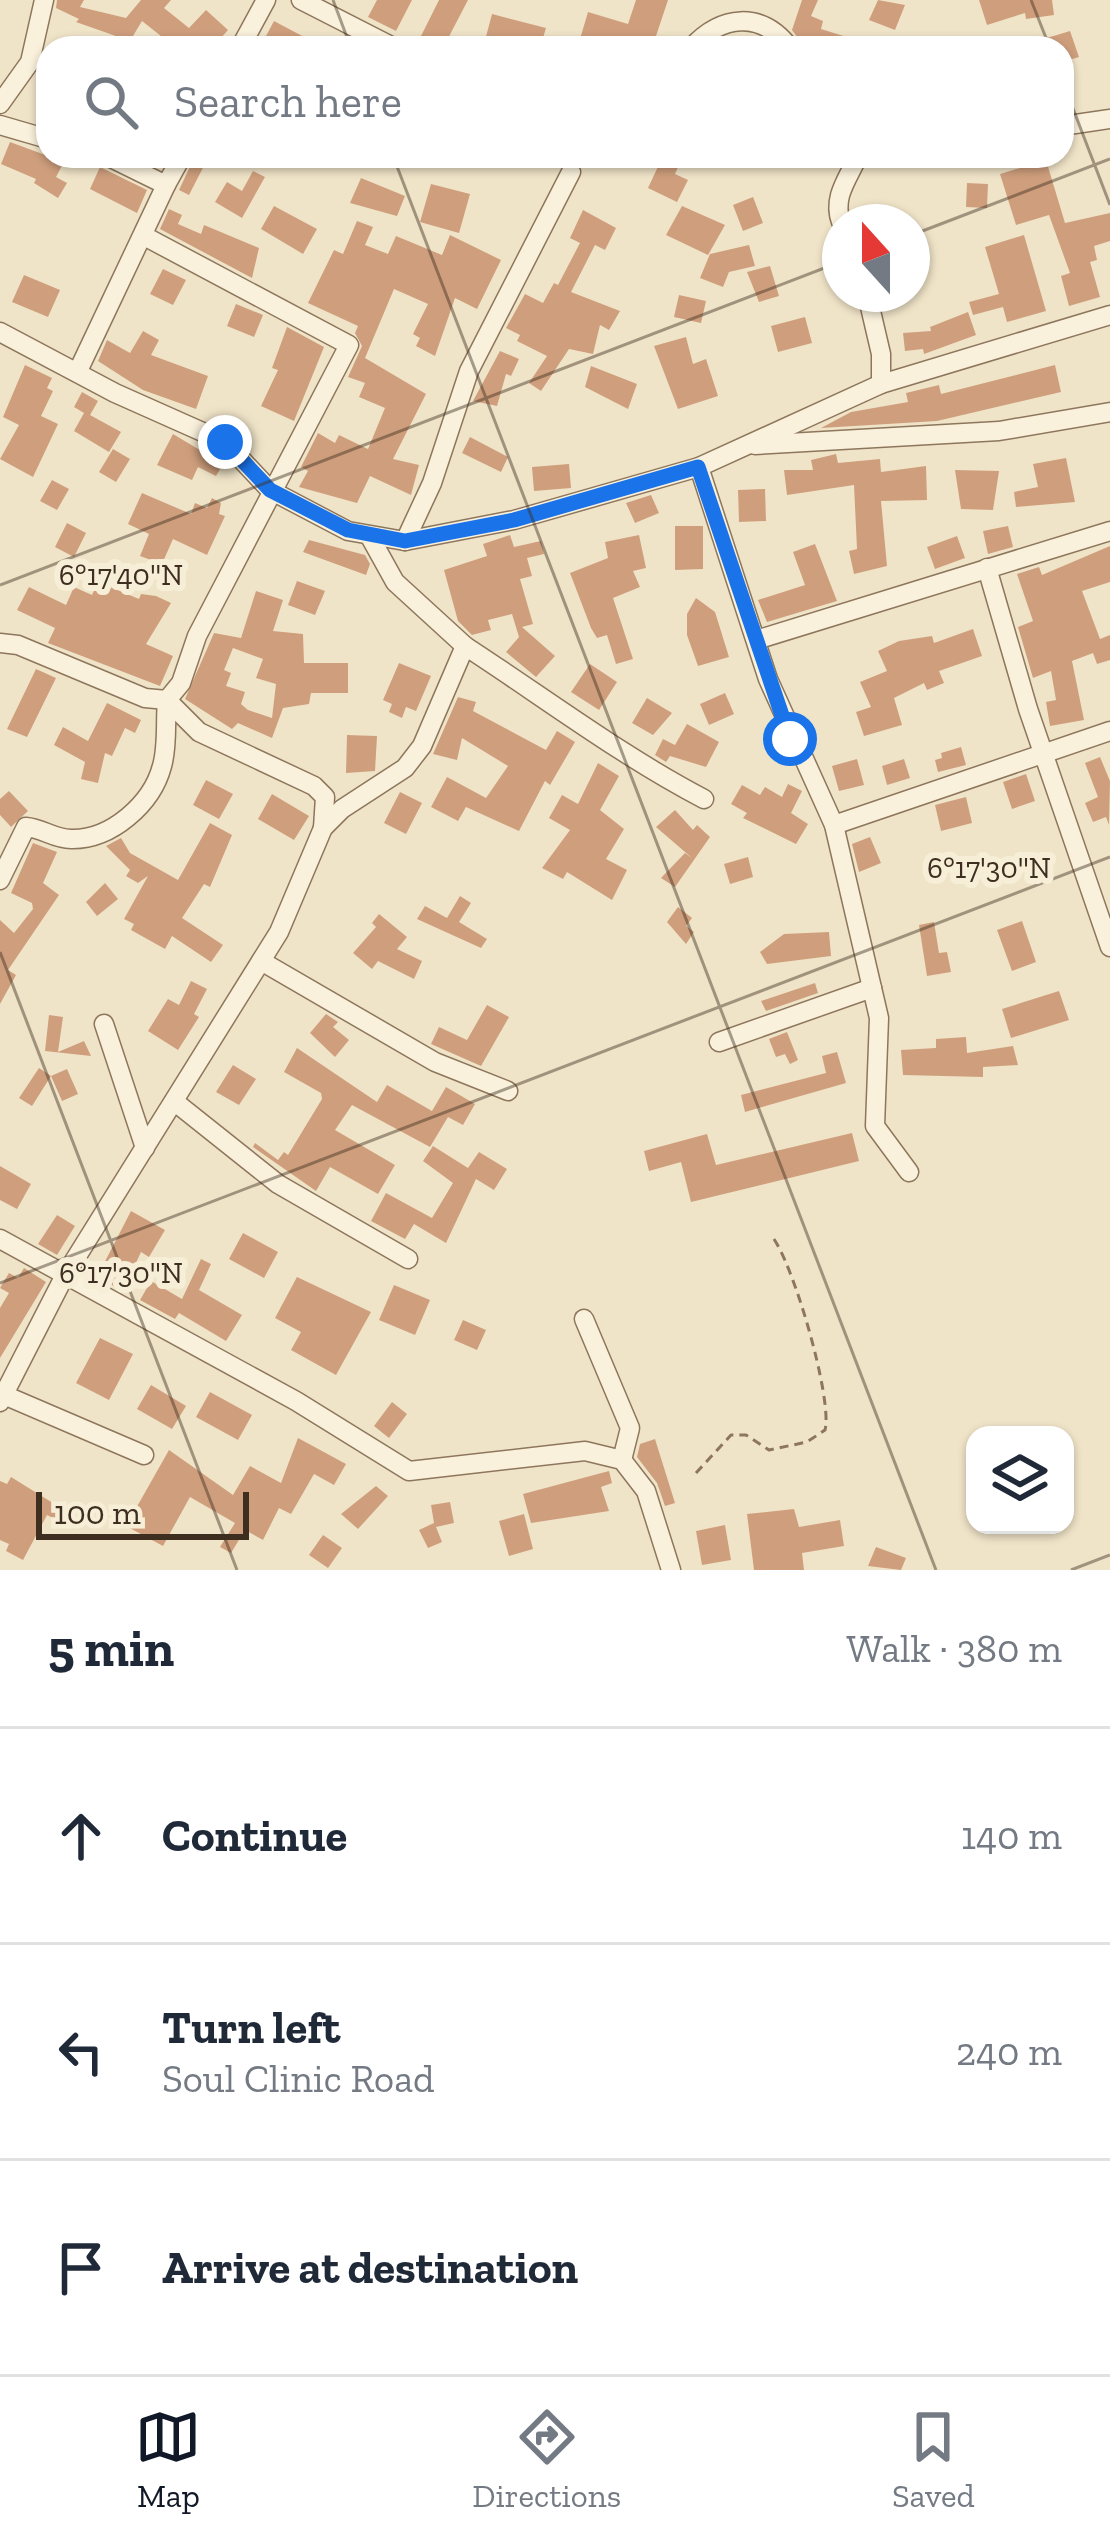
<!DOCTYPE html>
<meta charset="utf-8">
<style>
:root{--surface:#fff;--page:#f6f6f7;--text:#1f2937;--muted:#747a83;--line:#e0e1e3;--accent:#111827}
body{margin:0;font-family:"Zilla Slab",serif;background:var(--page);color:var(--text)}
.controls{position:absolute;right:36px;bottom:36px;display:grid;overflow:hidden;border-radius:24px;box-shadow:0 3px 9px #0004}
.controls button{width:108px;height:108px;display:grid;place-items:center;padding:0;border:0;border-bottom:3px solid var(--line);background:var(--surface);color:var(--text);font:60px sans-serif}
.compass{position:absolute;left:822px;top:204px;width:108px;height:108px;border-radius:50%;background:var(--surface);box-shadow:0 3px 9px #0004;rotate:339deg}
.scale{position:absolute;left:36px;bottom:30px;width:213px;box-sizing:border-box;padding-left:12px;border:6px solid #3d2e20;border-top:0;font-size:33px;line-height:42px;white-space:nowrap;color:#3d2e20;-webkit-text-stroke:9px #f7eed8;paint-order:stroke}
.stop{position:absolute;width:36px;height:36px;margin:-27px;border:9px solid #1a73e8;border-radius:50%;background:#fff}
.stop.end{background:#1a73e8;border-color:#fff;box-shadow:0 3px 12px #0008}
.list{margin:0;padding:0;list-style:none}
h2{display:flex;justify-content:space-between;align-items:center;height:156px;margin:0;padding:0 48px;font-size:51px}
h2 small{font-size:39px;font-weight:400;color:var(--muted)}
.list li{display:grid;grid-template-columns:78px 1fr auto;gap:36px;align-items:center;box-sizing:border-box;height:216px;padding:0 48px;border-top:3px solid var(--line)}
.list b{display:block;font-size:45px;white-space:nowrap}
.list p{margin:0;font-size:39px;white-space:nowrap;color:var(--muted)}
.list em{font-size:39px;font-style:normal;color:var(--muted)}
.icon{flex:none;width:66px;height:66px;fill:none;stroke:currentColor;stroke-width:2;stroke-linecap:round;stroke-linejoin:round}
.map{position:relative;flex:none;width:1110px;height:1570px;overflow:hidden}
.search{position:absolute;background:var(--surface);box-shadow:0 3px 9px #0004;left:36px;right:36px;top:36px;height:132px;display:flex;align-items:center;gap:30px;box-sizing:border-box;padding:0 42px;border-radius:36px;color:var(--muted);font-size:45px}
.sheet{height:804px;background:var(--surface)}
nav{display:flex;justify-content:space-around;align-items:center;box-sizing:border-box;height:168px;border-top:3px solid var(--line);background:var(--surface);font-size:33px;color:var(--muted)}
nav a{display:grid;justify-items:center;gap:6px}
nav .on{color:var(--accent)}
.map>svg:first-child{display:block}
</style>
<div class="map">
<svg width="1110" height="1570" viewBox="0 0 1110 1570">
<rect width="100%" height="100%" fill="#f0e4c8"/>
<g fill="#cf9f7d" fill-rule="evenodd">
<polygon points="57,0 84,0 80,7 126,18 141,0 171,0 164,8 189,28 206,10 228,30 212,48 176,48 142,21 130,41 76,22 79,19 56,8"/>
<polygon points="377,0 412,0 396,31 368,17"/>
<polygon points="439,0 468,0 443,48 425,48 417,44"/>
<polygon points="636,0 668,0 652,48 611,38 608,48 580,39 588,12 628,24"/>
<polygon points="802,0 818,0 811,16 823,21 821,29 882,48 803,45 792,30"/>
<polygon points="878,0 905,5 895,30 869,20"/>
<polygon points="979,0 1052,0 1054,15 1026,19 1025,13 987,25"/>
<polygon points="492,14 546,28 540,48 483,48"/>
<polygon points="274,21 306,38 301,48 283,48 265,38"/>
<polygon points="1070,31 1079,57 1062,62 1062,48 1050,48 1047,38"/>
<polygon points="10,142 48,156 67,156 56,177 67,183 58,198 34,183 36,179 1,164"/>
<polygon points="195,156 209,156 189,195 179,190"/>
<polygon points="663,156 683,156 675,174 688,180 677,202 648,188"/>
<polygon points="1046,160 1065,223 1110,213 1110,241 1094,246 1097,260 1090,262 1100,297 1069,306 1061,276 1070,273 1049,215 1016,225 1000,174"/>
<polygon points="100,167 147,190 137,213 90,189"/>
<polygon points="253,171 265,177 242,218 215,202 227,182 242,191"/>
<polygon points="361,178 405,196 397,216 350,203"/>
<polygon points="967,183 988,184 987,208 966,207"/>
<polygon points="431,184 470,194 459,233 420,222"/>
<polygon points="753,197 763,223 743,231 733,205"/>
<polygon points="274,206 317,229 303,254 261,229"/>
<polygon points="682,206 725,225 708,255 666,235"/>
<polygon points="169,209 182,215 178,224 201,234 204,225 259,248 252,278 160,229"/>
<polygon points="583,210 616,228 605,250 595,245 571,292 620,311 609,330 600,325 593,354 569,349 541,391 529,383 547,356 517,341 520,335 506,328 525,294 543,303 554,283 558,285 580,243 570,238"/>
<polygon points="357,221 373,227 365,245 388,254 396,236 442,255 450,235 501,260 477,309 455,298 435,356 416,346 420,338 413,334 428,304 394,289 365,358 426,394 393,459 419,465 411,495 370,476 357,503 299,487 308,471 301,467 318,433 335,443 339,435 368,449 385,408 359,397 365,383 348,377 362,346 355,333 358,326 308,303 334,250 343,254"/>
<polygon points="1024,235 1046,311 1007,322 1003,307 973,315 969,302 999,294 985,247"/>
<polygon points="749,245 755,266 729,272 723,287 700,278 710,254"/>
<polygon points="770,266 779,296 759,302 747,272"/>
<polygon points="163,269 186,280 173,305 150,294"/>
<polygon points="24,275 60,290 48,317 12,302"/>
<polygon points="679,295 706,301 701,323 674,317"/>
<polygon points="236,304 263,315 254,337 227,326"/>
<polygon points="968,312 976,335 924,354 923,349 905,351 903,333 931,331 930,327"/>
<polygon points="805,317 812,343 778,352 771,326"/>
<polygon points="287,327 324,347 294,421 261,406 278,370 272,368"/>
<polygon points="143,331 159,340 151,355 208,376 196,409 143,390 98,361 107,340 130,353"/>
<polygon points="686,337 693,364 706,359 718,396 678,409 654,346"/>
<polygon points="500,351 519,359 511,376 506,374 497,406 473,401"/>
<polygon points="25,365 52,378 47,388 53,391 41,416 58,424 33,477 0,459 19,425 3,417"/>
<polygon points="1055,365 1061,392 937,421 821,428 851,412 908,402 906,393 939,385 941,394"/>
<polygon points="591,366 637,384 628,409 585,387"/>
<polygon points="82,392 98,401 90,415 121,432 109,452 74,431 84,413 74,407"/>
<polygon points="173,434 223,464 216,476 198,467 192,480 157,465"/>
<polygon points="470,437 508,457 501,472 462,453"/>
<polygon points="113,449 130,459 116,482 99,472"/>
<polygon points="836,454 838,463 880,459 881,472 926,466 927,500 881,501 887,566 854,574 849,551 857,549 854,485 787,495 784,470 813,470 811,460"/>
<polygon points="1066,458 1075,502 1016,507 1014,492 1038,487 1033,464"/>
<polygon points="569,464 571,488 534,491 532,467"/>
<polygon points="955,470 999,471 993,510 961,509"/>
<polygon points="52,480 69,489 57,510 40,501"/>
<polygon points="765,489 766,521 739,522 738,490"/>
<polygon points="142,493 191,514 195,503 207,508 212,498 221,503 219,514 225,516 207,555 173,539 162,564 140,556 149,534 128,524"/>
<polygon points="651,495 659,513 635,523 626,503"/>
<polygon points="67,523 86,533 74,557 55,547"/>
<polygon points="675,526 703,526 703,569 675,570"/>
<polygon points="1008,526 1013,547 988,554 983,531"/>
<polygon points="510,535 514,547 541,541 544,554 527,558 532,576 520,579 533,624 522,627 555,656 536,677 506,652 519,637 512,614 488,620 491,630 472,635 458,621 444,570 487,556 483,544"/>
<polygon points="639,535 646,568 633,571 640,587 613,598 633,659 616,664 607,635 597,638 591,628 570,573 608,558 605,542"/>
<polygon points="957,536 965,558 935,569 927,547"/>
<polygon points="309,540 365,555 370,564 366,575 303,552"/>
<polygon points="815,544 837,601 767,622 758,600 805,585 793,552"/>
<polygon points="1110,546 1110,582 1082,591 1100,639 1110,635 1110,660 1097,664 1093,653 1072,661 1084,720 1050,726 1046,702 1056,700 1051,671 1033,678 1018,627 1033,621 1017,574 1039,567 1042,575"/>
<polygon points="297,581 325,591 315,615 288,605"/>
<polygon points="98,582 139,599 141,594 156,596 171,603 146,644 173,656 160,686 48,643 55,628 17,610 29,587 66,605 74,587 92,595"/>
<path d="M256 591 283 600 273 631 303 634 304 663H348V693H311L309 704 283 708 272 738 238 723 232 729 185 699 214 633 241 638ZM233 648 263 659 256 678 276 684 272 718 248 710 241 704 245 692 226 686 231 673 224 670Z"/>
<polygon points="696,598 715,612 729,657 698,666 687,635 687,614"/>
<polygon points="973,629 982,656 939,671 944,683 927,690 924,683 894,698 902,725 864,736 856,712 871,707 860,682 887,671 878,651 899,641 932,636 934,643"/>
<polygon points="399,663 431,676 416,711 406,707 402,718 389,712 392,704 383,700"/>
<polygon points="590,664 617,682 599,710 571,692"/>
<polygon points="36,669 56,678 27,737 7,729"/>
<polygon points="725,693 734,714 709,725 700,704"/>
<polygon points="458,697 476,702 473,711 546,750 557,731 575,742 550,785 545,781 519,831 466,807 458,821 431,807 447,777 486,798 508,766 462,738 457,760 433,754"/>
<polygon points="647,698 672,713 653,735 632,723"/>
<polygon points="107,703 141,720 135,733 125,728 112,756 105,753 98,783 81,779 85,762 54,745 63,727 88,741"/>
<polygon points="687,724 719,742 706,767 670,756 666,762 655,755 663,739 675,745"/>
<polygon points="347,735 377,736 375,771 346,773"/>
<polygon points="961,747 966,765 938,772 935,760 942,758 941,753"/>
<polygon points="1100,757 1110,781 1109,825 1106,817 1093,822 1085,803 1098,797 1085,763"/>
<polygon points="857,759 864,785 839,791 832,766"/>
<polygon points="904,759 910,778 887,785 882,766"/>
<polygon points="598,763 619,776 600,810 624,829 606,859 627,870 612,900 567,872 563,879 542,868 570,830 549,818 562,795 578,804"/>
<polygon points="1026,774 1035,801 1012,809 1003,782"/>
<polygon points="206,780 233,794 219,819 193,805"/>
<polygon points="788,784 802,791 791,813 808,824 796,844 743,818 747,813 731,804 742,785 760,795 765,787 782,797"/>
<polygon points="9,791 28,811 11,827 0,815 0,799"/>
<polygon points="400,792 422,803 406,834 384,823"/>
<polygon points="272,794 309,816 294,840 258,819"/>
<polygon points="966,797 972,823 941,831 935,805"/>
<polygon points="675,810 693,830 697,825 710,837 675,887 661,878 685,853 692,858 656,827"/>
<polygon points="210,823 232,835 210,887 204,884 182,918 223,945 211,962 172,936 165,949 131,930 134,924 124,919 148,876 138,883 126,876 130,870 106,846 121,838 130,853 178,880"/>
<polygon points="870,837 881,863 859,872 852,844"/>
<polygon points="33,843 57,852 43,883 59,895 8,970 16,975 0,1004 0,920 14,933 33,909 32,903 11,893"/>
<polygon points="748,857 753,877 730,884 724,864"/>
<polygon points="105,883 118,899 97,916 86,902"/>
<polygon points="460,896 471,903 459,922 487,939 481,948 417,919 425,906 447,918"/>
<polygon points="678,907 692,918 686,926 694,932 686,944 667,922"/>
<polygon points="379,914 407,937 397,949 422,961 414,979 378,961 372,969 353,953 376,927 372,923"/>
<polygon points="1022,921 1036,962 1012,971 997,930"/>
<polygon points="934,922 939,953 947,952 951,972 927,976 919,925"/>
<polygon points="829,932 831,956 767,964 760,952 784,934"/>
<polygon points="191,981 207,989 194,1014 199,1017 178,1050 148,1031 168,999 179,1005"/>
<polygon points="815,983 818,993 766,1011 761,1001"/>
<polygon points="1059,991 1069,1020 1011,1038 1002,1009"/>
<polygon points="487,1005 509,1017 481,1066 431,1044 439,1027 467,1040"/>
<polygon points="326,1014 338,1022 333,1027 349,1040 335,1057 310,1033"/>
<polygon points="49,1015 63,1017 58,1052 84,1041 91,1056 45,1051"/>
<polygon points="787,1032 798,1060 790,1064 785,1054 776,1057 769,1039"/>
<polygon points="966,1037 967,1053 1013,1046 1018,1065 983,1067 983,1077 903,1075 901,1050 936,1048 936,1039"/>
<polygon points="297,1048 377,1102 387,1085 432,1111 446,1087 475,1104 463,1125 448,1117 430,1147 352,1105 335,1130 395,1165 378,1194 330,1167 316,1191 253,1147 255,1143 278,1160 284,1152 288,1155 322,1099 321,1093 284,1072"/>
<polygon points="837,1052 846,1083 745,1112 741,1095 826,1073 822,1056"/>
<polygon points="233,1065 256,1079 239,1105 216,1092"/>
<polygon points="39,1068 51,1076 32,1106 19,1098"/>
<polygon points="67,1069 78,1094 62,1101 51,1076"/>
<polygon points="852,1133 859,1161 691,1202 681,1162 649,1171 644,1151 707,1134 716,1165"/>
<polygon points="433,1146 468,1168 479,1152 507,1169 494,1190 476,1179 446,1243 414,1224 405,1239 371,1221 386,1193 432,1218 453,1183 423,1161"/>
<polygon points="0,1166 31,1184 17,1209 0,1200"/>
<polygon points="131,1211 165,1230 149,1257 141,1252 123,1291 97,1277"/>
<polygon points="57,1215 75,1226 57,1255 38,1244"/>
<polygon points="243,1233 278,1252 264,1278 229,1259"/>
<polygon points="201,1259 211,1264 199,1290 242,1315 226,1341 179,1313 175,1319 140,1300 151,1281 182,1299"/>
<polygon points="24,1268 46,1282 0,1358 0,1308 9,1293 0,1288 9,1273 18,1278"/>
<polygon points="297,1277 371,1312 336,1375 291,1350 301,1332 275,1318"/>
<polygon points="394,1285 430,1300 415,1335 379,1320"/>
<polygon points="463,1320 486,1330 477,1350 454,1340"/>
<polygon points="100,1338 133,1354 109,1400 76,1383"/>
<polygon points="151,1385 186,1406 172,1429 137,1409"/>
<polygon points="210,1392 252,1415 238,1440 196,1417"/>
<polygon points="392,1402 407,1414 389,1438 374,1426"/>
<polygon points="298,1438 346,1464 334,1485 314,1474 291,1514 279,1508 263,1540 245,1530 231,1553 220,1547 235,1523 190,1497 163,1546 126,1526 169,1450 233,1495 250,1466 281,1483"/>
<polygon points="655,1439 675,1503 665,1506 657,1483 637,1457 640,1444"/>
<polygon points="609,1471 612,1483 601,1487 609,1511 531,1523 523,1494"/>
<polygon points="11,1477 69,1513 63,1523 47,1515 23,1560 6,1551 9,1544 0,1540 0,1481 7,1484"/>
<polygon points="376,1486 388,1496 358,1529 341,1514"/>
<polygon points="450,1502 454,1523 436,1527 442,1542 428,1548 419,1530 434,1523 431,1505"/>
<polygon points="794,1509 799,1527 840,1520 844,1546 802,1553 804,1570 754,1570 747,1514"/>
<polygon points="524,1514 533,1549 509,1556 499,1521"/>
<polygon points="725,1525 731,1560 702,1565 696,1531"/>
<polygon points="323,1535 342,1548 328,1568 309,1555"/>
<polygon points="876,1547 906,1558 901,1570 868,1566"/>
</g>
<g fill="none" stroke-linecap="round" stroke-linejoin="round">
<g stroke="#8d765c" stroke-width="21">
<g id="minor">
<polyline points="301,0 395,48"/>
<polyline points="240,48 266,0"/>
<path d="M691 48C721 15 761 10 790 48"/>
<polyline points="0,104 30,62 44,0"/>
<polyline points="0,125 48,139"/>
<polyline points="1062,126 1110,119"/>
<polyline points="166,185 182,156"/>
<path d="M841 222C832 197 848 179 858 156"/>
<polyline points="867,294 881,354 881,384"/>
<polyline points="0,332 115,393 225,442 270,490 348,531 405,541 514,520 699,467 881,384 1110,315"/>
<polyline points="78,371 166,185 107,156"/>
<polyline points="755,445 999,431 1110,412"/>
<polyline points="699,467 768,679 834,825 879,1018 875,1126 909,1172"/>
<polyline points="405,541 432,483 469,371 571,172"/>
<polyline points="987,568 1028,709 1110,947"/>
<polyline points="756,640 1110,531"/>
<polyline points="0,643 18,645 145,698 167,700 181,683 197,636 349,345 146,237"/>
<path d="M465 646C545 698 620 755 704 799"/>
<polyline points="167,700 199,732 314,786 325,797 323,828"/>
<polyline points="834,825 1110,731"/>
<path d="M0 880 26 827C42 828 54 839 71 839 111 840 152 804 162 766 168 746 165 721 167 700"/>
<polyline points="261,961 435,1062 508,1091"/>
<polyline points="104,1024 145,1148"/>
<polyline points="719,1042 872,988"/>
<polyline points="175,1102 278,1184 408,1259"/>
<polyline points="0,1239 296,1401 409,1471 585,1451 622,1460 646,1491 671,1570"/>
<polyline points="584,1319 630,1428 622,1460"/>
<polyline points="4,1395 144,1455"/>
<polyline points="0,1402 64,1277 279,932 323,828 342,809 405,768 422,746 465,646 395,582 370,537"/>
</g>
</g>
<path stroke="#8d765c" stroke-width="3" stroke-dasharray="9 6" stroke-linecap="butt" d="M696 1473 731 1435H746L769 1450 807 1442 825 1430C833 1400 793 1261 771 1235"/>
<use href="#minor" stroke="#faf1dc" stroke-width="18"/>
</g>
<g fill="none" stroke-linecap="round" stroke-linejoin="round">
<polyline stroke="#1a73e8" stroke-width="15" points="225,442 270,490 348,530 405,541 514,520 698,467 790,739"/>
</g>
<path fill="none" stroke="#3d2e20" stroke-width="3" stroke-opacity="0.45" d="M333 0 351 48M1031 0 1050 48M1062 80 1110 205M393 156 936 1570M912 235 1110 159M0 585 840 262M0 952 237 1570M0 1283 1110 857M1071 1570 1110 1555"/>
<g font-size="30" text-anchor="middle" fill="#3d2e20" stroke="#f7eed8" stroke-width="12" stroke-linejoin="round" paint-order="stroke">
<text x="121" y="585">6°17'40"N</text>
<text x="989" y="878">6°17'30"N</text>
<text x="121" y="1283">6°17'30"N</text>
</g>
</svg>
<div class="controls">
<button><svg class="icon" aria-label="layers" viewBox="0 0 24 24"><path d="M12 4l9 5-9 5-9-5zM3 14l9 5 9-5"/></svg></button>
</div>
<svg class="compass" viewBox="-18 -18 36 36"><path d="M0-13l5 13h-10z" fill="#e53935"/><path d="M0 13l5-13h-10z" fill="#747a83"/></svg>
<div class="scale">100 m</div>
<div class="stop" style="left:790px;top:739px"></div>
<div class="stop end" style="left:225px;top:442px"></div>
<div class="search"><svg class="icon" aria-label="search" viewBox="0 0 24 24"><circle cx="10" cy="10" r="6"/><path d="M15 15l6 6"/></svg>Search here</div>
</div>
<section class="sheet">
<h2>5 min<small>Walk · 380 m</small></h2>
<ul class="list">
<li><svg class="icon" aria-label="ahead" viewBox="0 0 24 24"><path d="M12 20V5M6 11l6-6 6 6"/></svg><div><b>Continue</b></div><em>140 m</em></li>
<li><svg class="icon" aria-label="left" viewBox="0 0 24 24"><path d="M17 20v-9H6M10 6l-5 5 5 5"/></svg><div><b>Turn left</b><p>Soul Clinic Road</p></div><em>240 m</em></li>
<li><svg class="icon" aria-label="arrive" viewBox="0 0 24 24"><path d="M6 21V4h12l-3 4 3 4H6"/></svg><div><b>Arrive at destination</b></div></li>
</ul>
</section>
<nav>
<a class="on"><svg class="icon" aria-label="map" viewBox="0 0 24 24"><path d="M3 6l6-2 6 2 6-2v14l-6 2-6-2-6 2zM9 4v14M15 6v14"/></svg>Map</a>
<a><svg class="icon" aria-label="directions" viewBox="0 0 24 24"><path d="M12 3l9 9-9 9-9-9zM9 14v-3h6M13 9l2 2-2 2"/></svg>Directions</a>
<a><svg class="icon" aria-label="saved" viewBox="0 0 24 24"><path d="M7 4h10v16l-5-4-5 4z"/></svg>Saved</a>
</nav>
